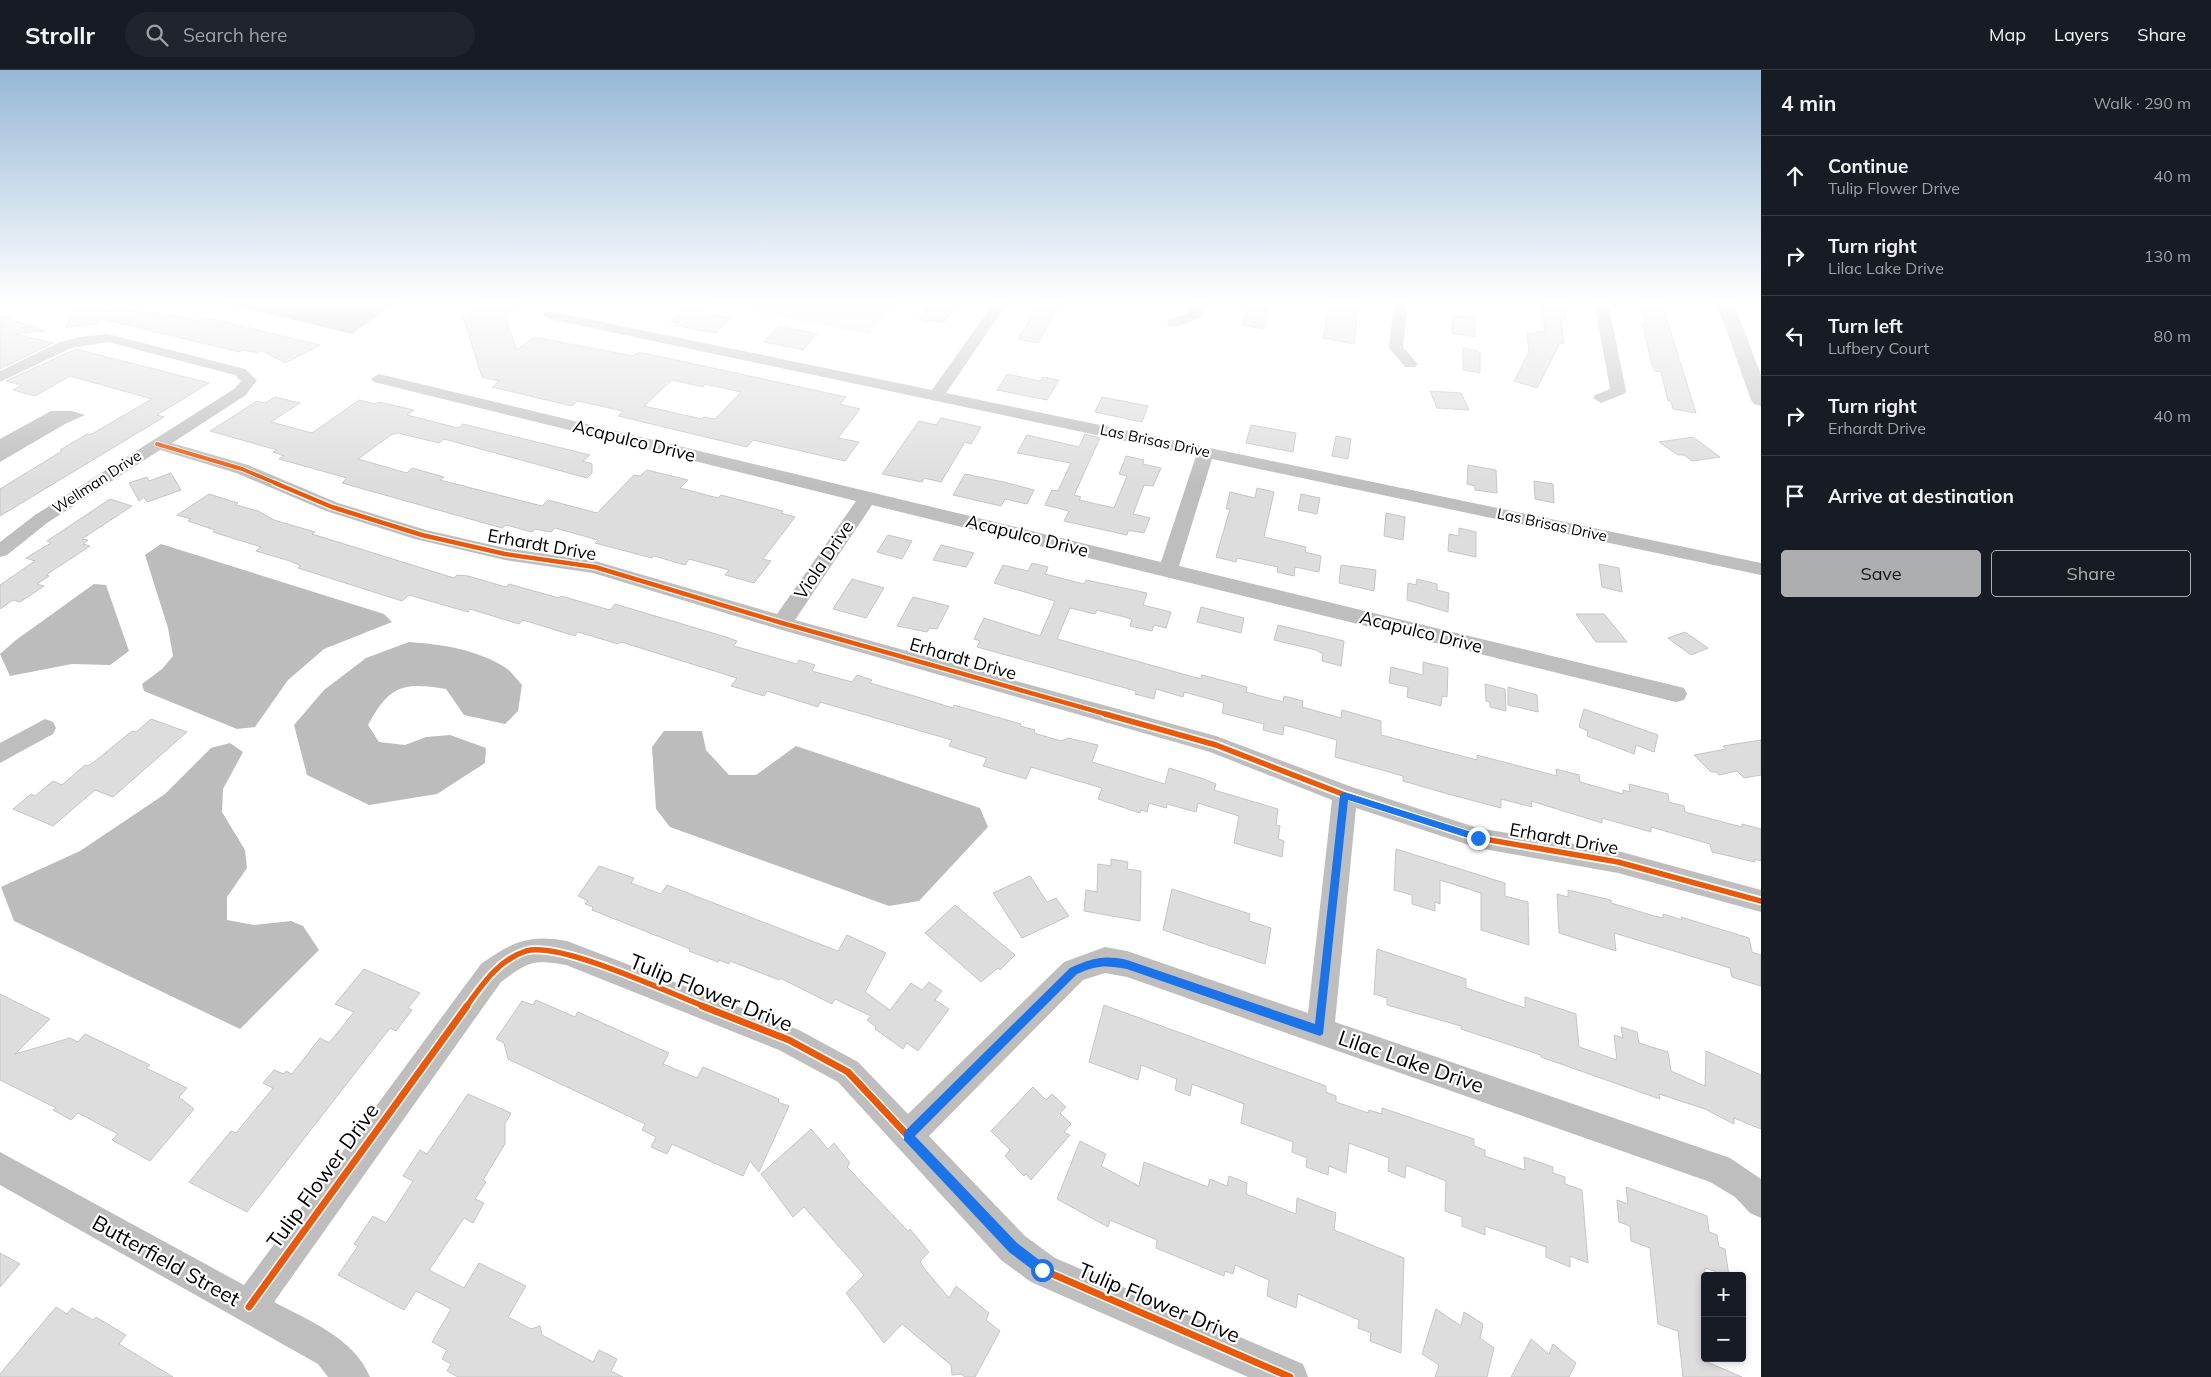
<!DOCTYPE html>
<meta charset="utf-8">
<style>
:root{--surface:#171b24;--page:#20242c;--text:#f1f3f6;--muted:#9ea1a6;--line:#363941;--accent:#adaeaf}
body{margin:0;font-family:Mulish,sans-serif;background:var(--page);color:var(--text)}
.controls{position:absolute;right:15px;bottom:15px;display:grid;overflow:hidden;border-radius:5px;box-shadow:0 2px 8px #0003}
.controls button{width:45px;height:45px;display:grid;place-items:center;padding:0;border:0;border-bottom:1px solid var(--line);background:var(--surface);color:var(--text);font:25px sans-serif}
.stop{position:absolute;width:15px;height:15px;margin:-11px;border:4px solid #1a73e8;border-radius:50%;background:#fff}
.stop.end{background:#1a73e8;border-color:#fff;box-shadow:0 1px 5px #0008}
.list{margin:0;padding:0;list-style:none}
h2{display:flex;justify-content:space-between;align-items:center;height:65px;margin:0;padding:0 20px;font-size:21px}
h2 small{font-size:16px;font-weight:400;color:var(--muted)}
.list li{display:grid;grid-template-columns:32px 1fr auto;gap:15px;align-items:center;box-sizing:border-box;height:80px;padding:0 20px;border-top:1px solid var(--line)}
.list b{display:block;font-size:19px;white-space:nowrap}
.list p{margin:0;font-size:16px;white-space:nowrap;color:var(--muted)}
.list em{font-size:16px;font-style:normal;color:var(--muted)}
.actions{display:flex;gap:10px;padding:15px 20px}
.actions a{flex:1;padding:11px 0;border:1px solid var(--accent);border-radius:5px;text-align:center;font-size:18px;color:var(--accent)}
.actions .main{background:var(--accent);color:#111}
.icon{flex:none;width:28px;height:28px;fill:none;stroke:currentColor;stroke-width:2;stroke-linecap:round;stroke-linejoin:round}
.map{position:relative;flex:none;width:1761px;height:1307px;overflow:hidden}
header{display:flex;align-items:center;gap:30px;box-sizing:border-box;height:70px;padding:0 25px;background:var(--surface);border-bottom:1px solid var(--line)}
header strong{font-size:24px}
nav{display:flex;gap:28px;margin-inline-start:auto;font-size:18px}
.search{width:350px;height:45px;background:var(--page);display:flex;align-items:center;gap:12px;box-sizing:border-box;padding:0 18px;border-radius:28px;color:var(--muted);font-size:19px}
main{display:flex}
aside{flex:1;background:var(--surface)}
.map>svg:first-child{display:block}
</style>
<header>
<strong>Strollr</strong>
<div class="search"><svg class="icon" aria-label="search" viewBox="0 0 24 24"><circle cx="10" cy="10" r="6"/><path d="M15 15l6 6"/></svg>Search here</div>
<nav><a>Map</a><a>Layers</a><a>Share</a></nav>
</header>
<main>
<div class="map">
<svg width="1761" height="1307" viewBox="0 0 1761 1307">
<rect width="100%" height="100%" fill="#fff"/>
<polygon fill="#eaeaea" points="701,231 897,231 869,264"/>
<g fill="#bcbcbc">
<polygon points="215,231 388,231 395,233 352,264"/>
<polygon points="51,341 72,341 85,345 65,354 0,392 0,369"/>
<polygon points="161,474 384,544 392,552 324,579 288,610 255,657 237,659 144,621 142,614 162,599 173,586 168,558 145,485"/>
<polygon points="94,514 106,515 129,581 110,595 72,594 10,606 0,584 16,570"/>
<path d="M409 572C441 574 479 580 506 598 512 602 517 610 522 615L518 641 505 654 464 645 446 619C403 612 390 615 368 655L379 672 405 675 426 667 450 665 486 678 485 693 437 724 369 735 307 705 294 655 324 620 366 588Z"/>
<polygon points="664,661 702,661 706,680 729,705 756,705 796,676 980,738 988,757 919,831 889,836 670,757 656,739 652,677"/>
<polygon points="230,673 243,682 223,719 222,742 245,780 247,798 227,827 227,850 254,855 291,851 303,856 319,880 240,959 14,851 1,817 80,781 165,724 211,678"/>
</g>
<g fill="#ddd" stroke="#c5c5c5" fill-rule="evenodd">
<path d="M486 231H523L504 245 517 280 534 267 633 286 639 282 846 327 840 334 860 339 838 368 859 372 845 391 753 370 747 377 618 346 623 341 578 331 572 336 492 317 499 311 482 307 463 247ZM672 310 703 317 705 314 741 322 715 349 704 347 702 349 644 336Z"/>
<polygon points="1042,231 1062,231 1038,273 1018,269"/>
<polygon points="1330,231 1359,231 1354,274 1323,268"/>
<polygon points="1542,231 1564,231 1566,250 1561,249 1564,274 1560,273 1537,318 1514,311 1529,282 1527,263 1537,264 1537,261 1545,262"/>
<polygon points="1640,231 1662,233 1696,343 1673,339 1671,331 1668,331 1661,302 1655,301 1652,295 1642,253 1645,254"/>
<polygon points="930,235 936,235 955,238 943,253 919,249"/>
<polygon points="104,237 103,240 162,243 199,251 205,247 320,275 285,293 261,280 258,283 243,280 239,282 99,248 96,254 65,258 75,240"/>
<polygon points="1248,237 1268,240 1264,259 1242,255"/>
<polygon points="685,238 731,248 715,263 674,255 677,253 671,251"/>
<polygon points="1453,245 1472,248 1475,251 1475,267 1452,263"/>
<polygon points="0,246 45,261 15,264 53,273 0,299"/>
<polygon points="779,256 813,263 817,264 803,280 764,272"/>
<polygon points="1463,278 1478,281 1480,283 1480,303 1463,300"/>
<polygon points="76,279 209,313 157,345 164,347 0,446 0,419 62,381 60,380 87,364 90,365 152,329 70,306 35,326 13,320 22,315 6,311"/>
<polygon points="1007,304 1040,311 1043,307 1059,310 1047,330 997,320"/>
<polygon points="1430,321 1461,323 1469,340 1437,338"/>
<polygon points="275,327 300,333 271,352 312,363 359,330 375,334 379,332 414,340 407,345 458,358 463,354 590,385 583,391 592,394 592,403 587,408 444,369 439,373 398,363 391,365 358,389 407,403 412,398 444,407 440,410 542,436 548,430 597,443 634,405 640,406 647,400 688,410 680,418 718,428 721,425 783,441 781,443 795,447 763,489 771,491 754,513 725,505 729,500 689,489 685,495 654,486 652,488 595,473 598,470 555,458 551,462 535,459 532,462 506,455 502,458 342,413 347,408 279,389 284,386 273,382 277,380 210,361 257,331 265,333"/>
<polygon points="1102,327 1148,336 1142,352 1095,342"/>
<polygon points="941,348 981,357 971,374 965,372 941,412 924,408 922,412 882,404 919,351 936,355"/>
<polygon points="1251,355 1296,363 1293,382 1246,373"/>
<polygon points="1085,364 1100,368 1074,425 1081,427 1079,430 1114,438 1127,406 1119,404 1126,386 1144,390 1143,394 1161,398 1153,416 1144,415 1133,444 1150,448 1144,463 1133,461 1128,461 1127,465 1064,451 1069,441 1045,435 1052,420 1058,421 1071,393 1017,383 1027,365 1079,377"/>
<polygon points="1336,366 1351,369 1348,389 1332,386"/>
<polygon points="1693,367 1720,387 1692,391 1684,385 1678,385 1659,372"/>
<polygon points="1468,395 1496,400 1497,423 1475,420 1475,416 1467,414"/>
<polygon points="171,403 181,420 147,432 144,427 139,431 129,413 147,407 149,411"/>
<polygon points="965,404 1004,412 1034,420 1027,434 1005,429 1001,436 953,425"/>
<polygon points="1534,411 1553,414 1554,433 1535,429"/>
<polygon points="1257,418 1274,422 1264,467 1306,477 1305,482 1321,486 1319,502 1295,497 1294,506 1277,502 1278,497 1237,488 1236,492 1216,487 1230,439 1226,439 1230,422 1255,428"/>
<polygon points="209,424 238,433 236,435 258,441 274,450 315,462 312,464 454,508 457,505 468,506 506,517 509,514 559,528 561,526 610,540 615,534 726,567 737,571 734,576 797,594 799,590 815,595 812,601 852,612 857,605 872,610 870,613 921,628 953,638 954,635 1021,654 1020,656 1035,660 1034,663 1061,671 1068,668 1098,675 1092,692 1165,714 1169,698 1204,709 1216,714 1214,720 1278,739 1276,755 1280,756 1278,769 1284,771 1282,787 1234,773 1239,746 1198,733 1196,742 1167,734 1166,738 1149,733 1147,742 1141,740 1140,743 1098,729 1102,718 1031,697 1026,709 983,696 987,688 949,676 952,670 820,632 818,637 767,621 764,626 731,616 737,608 621,572 618,574 578,562 575,566 523,550 519,554 470,539 468,542 409,525 402,531 298,498 301,496 290,491 256,481 261,477 213,462 215,460 188,451 191,449 177,445"/>
<polygon points="1301,424 1320,428 1317,444 1298,440"/>
<polygon points="110,429 132,436 82,469 88,470 83,474 90,476 46,505 49,506 37,514 44,516 20,532 13,530 0,539 0,515 35,491 26,488 51,473 47,471"/>
<polygon points="1386,443 1405,447 1403,470 1384,466"/>
<polygon points="1459,458 1476,462 1476,487 1448,481 1449,464 1459,466"/>
<polygon points="888,465 912,471 902,489 877,482"/>
<polygon points="941,475 974,483 966,497 933,490"/>
<polygon points="1032,493 1048,497 1045,504 1084,514 1086,510 1147,523 1143,535 1171,542 1166,558 1154,555 1152,561 1130,556 1132,549 1097,540 1095,544 1070,538 1057,569 1201,609 1202,605 1247,617 1246,622 1283,632 1284,626 1303,631 1302,637 1341,648 1342,640 1381,651 1381,665 1477,690 1477,685 1557,706 1556,699 1579,705 1580,712 1623,724 1623,720 1630,722 1629,714 1668,724 1669,732 1684,736 1685,742 1742,757 1742,754 1761,759 1761,791 1754,789 1755,792 1712,782 1710,774 1651,757 1651,762 1602,748 1602,753 1531,731 1532,737 1501,729 1501,738 1448,724 1403,711 1403,706 1335,687 1337,670 1284,655 1283,665 1263,660 1264,654 1222,643 1224,633 1184,622 1183,627 1156,619 1154,629 1135,624 1136,621 977,577 980,571 974,569 984,548 1040,566 1055,531 994,513 1003,495 1028,501"/>
<polygon points="1599,494 1619,498 1622,522 1602,517"/>
<polygon points="1341,495 1376,500 1374,521 1339,513"/>
<polygon points="852,509 884,518 866,548 833,539"/>
<polygon points="1417,509 1437,514 1437,520 1449,523 1448,542 1407,530 1408,513 1416,515"/>
<polygon points="913,527 949,536 937,559 929,558 927,562 897,556"/>
<polygon points="1201,537 1244,548 1241,563 1197,552"/>
<polygon points="1576,544 1604,544 1627,572 1596,572"/>
<polygon points="1278,555 1344,571 1341,596 1322,591 1323,584 1316,580 1274,570"/>
<polygon points="1685,562 1708,578 1691,585 1668,568"/>
<polygon points="1423,592 1448,598 1447,627 1442,626 1441,636 1407,627 1408,617 1389,613 1391,597 1423,605"/>
<polygon points="1485,614 1505,619 1506,641 1490,637 1490,632 1486,631"/>
<polygon points="1508,617 1537,625 1538,642 1508,635"/>
<polygon points="1584,639 1658,665 1654,682 1636,675 1634,684 1587,666 1588,661 1579,657"/>
<polygon points="151,649 187,662 113,727 95,720 53,756 13,739 31,724 35,726 53,711 62,715 85,695 88,696 94,692 132,661 136,662"/>
<polygon points="1761,670 1761,705 1744,708 1737,701 1719,705 1716,702 1711,702 1694,685 1726,679 1723,676"/>
<polygon points="1396,779 1505,813 1505,826 1528,832 1529,875 1481,860 1481,823 1440,810 1440,834 1435,832 1435,841 1412,834 1412,825 1394,820"/>
<polygon points="1111,789 1128,792 1127,799 1141,801 1140,851 1084,841 1086,820 1097,822 1098,794 1111,796"/>
<polygon points="599,796 634,808 631,813 661,824 667,815 838,881 847,865 886,883 865,922 890,940 911,913 922,920 929,912 942,921 935,930 949,939 918,981 907,973 903,979 875,959 876,957 867,950 871,946 835,929 832,934 780,908 779,910 730,891 729,894 719,890 718,892 689,881 690,879 592,840 593,837 585,834 588,831 578,826"/>
<polygon points="1030,806 1047,832 1056,828 1069,846 1022,868 993,823"/>
<polygon points="1172,819 1250,844 1249,851 1271,858 1265,894 1163,860"/>
<polygon points="1568,820 1611,830 1611,833 1651,845 1663,848 1663,844 1682,850 1681,847 1749,868 1752,882 1761,885 1761,916 1732,907 1730,898 1614,863 1616,881 1559,863 1557,824 1568,827"/>
<polygon points="955,835 1015,885 1000,900 998,898 981,912 925,863"/>
<polygon points="1377,879 1466,909 1466,918 1525,938 1525,927 1576,944 1579,977 1617,990 1614,965 1623,968 1621,957 1637,962 1639,973 1668,982 1671,1001 1705,1016 1706,981 1761,1005 1761,1059 1734,1048 1734,1054 1705,1039 1659,1024 1660,1029 1541,987 1541,985 1461,959 1461,956 1387,935 1387,928 1374,924"/>
<polygon points="364,899 420,923 408,938 412,940 396,961 390,958 247,1142 189,1112 231,1061 236,1063 273,1018 263,1013 274,1000 284,1004 286,1001 292,1004 320,968 329,973 354,942 335,934"/>
<polygon points="0,924 50,949 15,984 70,968 78,972 85,964 150,995 146,998 187,1018 179,1027 194,1039 150,1091 112,1070 118,1064 78,1043 71,1050 53,1040 56,1038 0,1010"/>
<polygon points="536,930 575,947 578,942 669,983 663,994 697,1008 703,997 779,1029 778,1032 789,1036 759,1102 750,1091 743,1106 672,1074 667,1084 651,1077 656,1067 642,1060 645,1054 508,989 504,973 496,969 522,931 533,935"/>
<polygon points="1104,935 1326,1016 1326,1022 1336,1026 1336,1032 1368,1043 1369,1040 1382,1044 1382,1038 1474,1069 1474,1076 1485,1080 1485,1086 1525,1100 1524,1087 1553,1097 1553,1103 1565,1107 1565,1114 1582,1120 1588,1193 1570,1186 1570,1197 1546,1187 1546,1177 1485,1156 1485,1165 1462,1156 1462,1147 1445,1141 1446,1111 1406,1095 1405,1108 1388,1101 1389,1088 1349,1073 1346,1103 1329,1096 1328,1105 1306,1097 1307,1088 1292,1082 1293,1072 1241,1053 1244,1034 1192,1014 1190,1026 1175,1020 1177,1009 1141,995 1138,1010 1089,992"/>
<polygon points="1033,1017 1046,1030 1052,1024 1066,1037 1060,1043 1071,1054 1064,1062 1070,1065 1031,1110 1026,1104 1024,1106 1005,1086 1010,1080 991,1061"/>
<polygon points="468,1024 511,1043 505,1054 505,1074 483,1110 486,1112 475,1129 484,1133 473,1153 464,1148 429,1200 464,1218 479,1193 526,1216 508,1247 531,1259 540,1256 542,1265 593,1292 599,1280 617,1289 611,1301 623,1307 458,1307 447,1301 451,1294 442,1289 447,1280 432,1272 451,1239 416,1221 404,1240 338,1205 358,1176 354,1174 373,1146 386,1153 413,1111 403,1106 420,1080 427,1084"/>
<polygon points="811,1059 828,1079 834,1073 850,1093 847,1097 908,1161 910,1159 929,1182 920,1191 923,1197 949,1228 956,1216 989,1243 986,1250 1000,1261 975,1307 965,1307 961,1304 952,1305 951,1295 902,1254 884,1273 846,1223 864,1205 804,1137 793,1147 761,1104"/>
<polygon points="1080,1071 1106,1084 1101,1096 1139,1116 1144,1092 1208,1117 1210,1109 1227,1116 1229,1106 1247,1113 1246,1124 1296,1144 1297,1128 1336,1143 1334,1160 1404,1188 1401,1283 1370,1271 1371,1263 1358,1258 1359,1250 1298,1224 1296,1238 1267,1226 1269,1210 1235,1195 1233,1204 1225,1201 1224,1206 1156,1178 1157,1170 1110,1150 1108,1157 1057,1129"/>
<polygon points="1626,1117 1707,1146 1709,1162 1717,1165 1719,1177 1725,1179 1729,1206 1705,1198 1705,1291 1742,1307 1683,1307 1678,1261 1658,1254 1650,1178 1631,1171 1630,1156 1619,1152 1617,1130 1628,1134"/>
<polygon points="0,1183 20,1194 0,1217"/>
<polygon points="56,1237 67,1244 72,1238 93,1250 96,1247 126,1265 119,1274 173,1307 0,1307 0,1304"/>
<polygon points="1436,1239 1461,1256 1464,1242 1483,1254 1480,1268 1494,1278 1487,1307 1435,1307 1439,1295 1422,1284"/>
<polygon points="1531,1269 1549,1284 1553,1274 1576,1293 1569,1307 1511,1307"/>
</g>
<g fill="none" stroke-linecap="round" stroke-linejoin="round">
<g fill="#bebebe" fill-rule="evenodd">
<path d="M995 231H1009L946 323 1761 493V505L1212 389 1179 496 1676 616 1684 618 1687 624 1684 630 1676 632 872 435 795 550 1216 666 1352 717 1478 758 1618 781 1761 820V842L1618 803 1478 778 1356 738 1335 952 1730 1088 1761 1109V1148L1750 1143 1735 1127 1710 1112 1127 907 1105 903 1083 910 929 1066 1025 1166 1055 1188 1303 1294 1308 1307H1248L1031 1212 1001 1190 838 1012 779 980 566 895C532 889 528 892 501 912L274 1232C309 1251 353 1267 370 1307H328L318 1294 0 1115V1082L244 1215 481 894C512 872 529 864 567 871L799 960 858 992 908 1044 1064 892 1105 877 1127 881 1308 943 1332 730 1210 682 775 558 593 503 505 490 415 469 326 441 236 403 160 380 47 453 7 485 0 487V472L35 445 234 319 241 311 235 305 108 272 71 278 0 312V301L60 272 79 267 108 264 245 299 257 310 246 325 172 373 248 395 338 433 426 460 505 478 595 491 777 544 856 431 374 312 371 309 379 304 1161 492 1196 386 549 249 542 245 549 241 932 320Z"/>
<polygon points="1193,231 1207,231 1200,248 1179,256 1169,256 1167,253 1169,250 1189,242"/>
<polygon points="1394,231 1408,231 1403,277 1418,294 1415,297 1405,297 1389,278"/>
<polygon points="1594,231 1608,231 1626,321 1624,324 1601,333 1593,328 1595,325 1610,319"/>
<polygon points="45,649 53,652 56,658 53,664 0,693 0,673"/>
</g>
<polygon fill="#c2c2c2" fill-rule="evenodd" points="1716,231 1733,231 1761,305 1761,336 1754,334 1751,330"/>
<g stroke="#fff" stroke-width="5.5">
<polyline id="cycleway-far3" points="157,374 242,399 278,414"/>
</g>
<g stroke="#fff" stroke-width="7">
<polyline id="cycleway-far2" points="275,413 332,437 422,465 505,484 595,497 782,553 1109,645"/>
</g>
<g stroke="#fff" stroke-width="9">
<g id="cycleway-far1">
<polyline points="1105,644 1216,675 1345,725 1478,768 1618,792 1761,831"/>
<path d="M466 937C482 915 498 890 526 881 560 871 669 923 706 937"/>
</g>
</g>
<g stroke="#fff" stroke-width="10">
<g id="cycleway">
<polyline points="702,936 789,970 848,1002 1013,1178 1043,1200 1290,1307"/>
<polyline points="249,1237 467,936"/>
</g>
</g>
<use href="#cycleway-far3" stroke="#e8590c" stroke-width="4"/>
<use href="#cycleway-far2" stroke="#e8590c" stroke-width="4.5"/>
<use href="#cycleway-far1" stroke="#e8590c" stroke-width="5.5"/>
<use href="#cycleway" stroke="#e8590c" stroke-width="7"/>
</g>
<linearGradient id="sky" x2="0" y2="1"><stop stop-color="#96b7d6"/><stop offset="0.56" stop-color="#fff"/><stop offset="1" stop-color="#fff" stop-opacity="0"/></linearGradient>
<rect width="1761" height="414" fill="url(#sky)"/>
<path fill="#1a73e8" d="M1344 722 1478 764 1483 768 1478 771 1348 730 1323 964 1320 966 1127 899C1106 895 1097 895 1077 904L915 1066 1017 1173 1047 1196 1049 1200 1047 1204 1042 1206 1038 1204 1009 1182 904 1070V1062L1070 898C1093 888 1103 885 1127 890L1315 954 1340 725Z"/>
<g text-anchor="middle" stroke-width="4.5" stroke-linejoin="round" paint-order="stroke">
<g font-size="15" fill="#000" stroke="#fff">
<text transform="translate(1155 371) rotate(12)" y="5">Las Brisas Drive</text>
<text transform="translate(97 412) rotate(-33)" y="5">Wellman Drive</text>
<text transform="translate(1552 455) rotate(12)" y="5">Las Brisas Drive</text>
</g>
<g font-size="18" fill="#000" stroke="#fff">
<text transform="translate(634 371) rotate(14)" y="6">Acapulco Drive</text>
<text transform="translate(1027 466) rotate(14)" y="6">Acapulco Drive</text>
<text transform="translate(542 475) rotate(10)" y="6">Erhardt Drive</text>
<text transform="translate(824 490) rotate(-56)" y="6">Viola Drive</text>
<text transform="translate(1421 562) rotate(14)" y="6">Acapulco Drive</text>
<text transform="translate(963 589) rotate(16)" y="6">Erhardt Drive</text>
<text transform="translate(1564 769) rotate(10)" y="6">Erhardt Drive</text>
</g>
<g font-size="21" fill="#000" stroke="#fff">
<text transform="translate(711 923) rotate(22)" y="7">Tulip Flower Drive</text>
<text transform="translate(1411 992) rotate(19)" y="7">Lilac Lake Drive</text>
<text transform="translate(323 1106) rotate(-54)" y="7">Tulip Flower Drive</text>
<text transform="translate(166 1191) rotate(29)" y="7">Butterfield Street</text>
<text transform="translate(1159 1233) rotate(23)" y="7">Tulip Flower Drive</text>
</g>
</g>
</svg>
<div class="controls">
<button>+</button>
<button>−</button>
</div>
<div class="stop" style="left:1042px;top:1200px"></div>
<div class="stop end" style="left:1478px;top:768px"></div>
</div>
<aside>
<h2>4 min<small>Walk · 290 m</small></h2>
<ul class="list">
<li><svg class="icon" aria-label="ahead" viewBox="0 0 24 24"><path d="M12 20V5M6 11l6-6 6 6"/></svg><div><b>Continue</b><p>Tulip Flower Drive</p></div><em>40 m</em></li>
<li><svg class="icon" aria-label="right" viewBox="0 0 24 24"><path d="M7 20v-9h11M14 6l5 5-5 5"/></svg><div><b>Turn right</b><p>Lilac Lake Drive</p></div><em>130 m</em></li>
<li><svg class="icon" aria-label="left" viewBox="0 0 24 24"><path d="M17 20v-9H6M10 6l-5 5 5 5"/></svg><div><b>Turn left</b><p>Lufbery Court</p></div><em>80 m</em></li>
<li><svg class="icon" aria-label="right" viewBox="0 0 24 24"><path d="M7 20v-9h11M14 6l5 5-5 5"/></svg><div><b>Turn right</b><p>Erhardt Drive</p></div><em>40 m</em></li>
<li><svg class="icon" aria-label="arrive" viewBox="0 0 24 24"><path d="M6 21V4h12l-3 4 3 4H6"/></svg><div><b>Arrive at destination</b></div></li>
</ul>
<div class="actions"><a class="main">Save</a><a>Share</a></div>
</aside>
</main>
